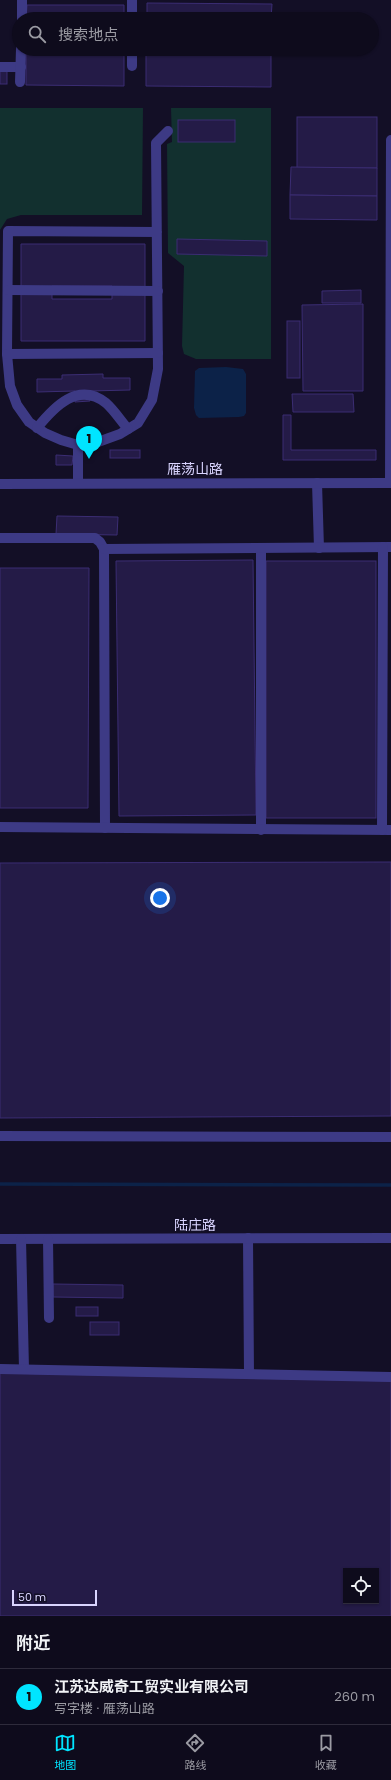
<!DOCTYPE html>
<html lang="zh">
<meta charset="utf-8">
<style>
:root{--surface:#0e0b1c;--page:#1c1929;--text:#f1f3f6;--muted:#9b9ba3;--line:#2e2b3b;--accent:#00e5ff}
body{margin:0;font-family:Poppins,"Noto Sans SC",sans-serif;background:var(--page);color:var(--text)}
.controls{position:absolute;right:12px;bottom:12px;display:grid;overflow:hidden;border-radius:0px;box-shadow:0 1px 3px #0004}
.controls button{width:36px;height:36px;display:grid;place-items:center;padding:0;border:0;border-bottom:1px solid var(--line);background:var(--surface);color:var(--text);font:20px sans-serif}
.scale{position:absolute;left:12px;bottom:10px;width:85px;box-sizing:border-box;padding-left:4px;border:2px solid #d9d4ff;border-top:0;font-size:11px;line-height:14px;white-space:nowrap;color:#d9d4ff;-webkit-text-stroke:3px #130f26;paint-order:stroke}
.you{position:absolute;left:160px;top:898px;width:14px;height:14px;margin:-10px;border:3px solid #fff;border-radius:50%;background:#1a73e8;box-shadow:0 0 0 6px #1a73e833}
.badge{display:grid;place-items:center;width:26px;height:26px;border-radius:50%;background:var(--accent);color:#111;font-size:13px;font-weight:700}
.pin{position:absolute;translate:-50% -33px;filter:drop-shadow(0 1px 2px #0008)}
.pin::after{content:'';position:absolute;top:21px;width:14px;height:12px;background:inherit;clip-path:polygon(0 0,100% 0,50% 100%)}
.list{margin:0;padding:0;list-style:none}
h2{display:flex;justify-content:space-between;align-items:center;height:52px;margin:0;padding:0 16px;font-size:17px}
h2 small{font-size:13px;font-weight:400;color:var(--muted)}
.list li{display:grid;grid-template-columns:26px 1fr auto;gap:12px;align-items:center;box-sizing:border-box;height:56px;padding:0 16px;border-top:1px solid var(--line)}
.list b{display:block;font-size:15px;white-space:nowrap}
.list p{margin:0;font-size:13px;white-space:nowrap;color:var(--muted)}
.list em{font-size:13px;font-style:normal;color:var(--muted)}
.icon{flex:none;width:22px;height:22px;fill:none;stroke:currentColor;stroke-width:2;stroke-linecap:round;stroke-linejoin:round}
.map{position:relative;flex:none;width:391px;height:1616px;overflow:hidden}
.search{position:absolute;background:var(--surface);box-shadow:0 1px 3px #0004;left:12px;right:12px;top:12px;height:44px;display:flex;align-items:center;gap:10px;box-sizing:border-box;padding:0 14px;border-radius:22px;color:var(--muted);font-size:15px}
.sheet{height:108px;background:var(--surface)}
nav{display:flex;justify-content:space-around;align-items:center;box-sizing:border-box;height:56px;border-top:1px solid var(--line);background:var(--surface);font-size:11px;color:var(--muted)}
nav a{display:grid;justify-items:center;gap:2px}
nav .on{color:var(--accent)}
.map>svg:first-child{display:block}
</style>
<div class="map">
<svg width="391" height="1616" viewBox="0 0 391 1616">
<rect width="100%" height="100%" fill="#130f26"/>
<g fill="#12302f">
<polygon points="0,108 143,108 142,215 21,215 7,219 0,230"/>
<polygon points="171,108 271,108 271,359 196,359 184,354 182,346 184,266 168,253 167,144 172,142"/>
</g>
<polygon fill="#0c2248" points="226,367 243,369 246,374 246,413 244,416 239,417 199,418 196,415 194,408 195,371 199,368"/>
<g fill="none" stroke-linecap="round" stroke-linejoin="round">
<polyline stroke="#0c2248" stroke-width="3.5" points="0,1184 391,1185"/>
</g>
<g fill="#241b47" stroke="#3b2d73" fill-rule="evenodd">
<polygon points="147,3 272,4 271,19 147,19"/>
<polygon points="27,5 124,5 124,19 26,19"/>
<polygon points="26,49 124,49 124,86 26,85"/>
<polygon points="146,49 271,49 271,87 146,86"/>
<rect x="0" y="71" width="7" height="13"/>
<rect x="297" y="117" width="80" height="51"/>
<rect x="178" y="120" width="57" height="22"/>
<polygon points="291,167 377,168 377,196 290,195"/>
<polygon points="290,195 377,196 377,220 290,219"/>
<polygon points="177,239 267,241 267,256 177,254"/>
<path d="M21 244H145V341H21ZM52 286H112V299H52Z"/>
<polygon points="361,290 361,303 322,303 322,291"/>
<polygon points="363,304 363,391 303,391 302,305"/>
<rect x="287" y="321" width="13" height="57"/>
<polygon points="103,374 103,378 130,378 130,390 90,391 90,401 75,402 75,391 37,392 37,379 62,379 62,375"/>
<polygon points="292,394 353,394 354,412 293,412"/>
<polygon points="283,415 291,415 291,450 376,450 376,460 283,460"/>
<rect x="110" y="450" width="30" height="8"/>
<polygon points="56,455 73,456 72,465 56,465"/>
<polygon points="57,516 118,517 117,535 56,534"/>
<polygon points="253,560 256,815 119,816 116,561"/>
<rect x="266" y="561" width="110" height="257"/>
<polygon points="0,568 89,568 88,808 0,808"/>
<polygon points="391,862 391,1116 0,1118 0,863"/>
<polygon points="53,1284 123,1285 123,1298 53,1297"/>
<rect x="76" y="1307" width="22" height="9"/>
<rect x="90" y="1322" width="29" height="13"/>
<path d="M0 1373 391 1381V1616H0ZM346 1571H376V1601H346Z"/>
</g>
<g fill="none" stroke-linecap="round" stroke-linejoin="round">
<g stroke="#3d3a85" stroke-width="10">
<polyline points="132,0 132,19"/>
<polyline points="22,19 22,0"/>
<polyline points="132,49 132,66"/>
<polyline points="0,67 21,67"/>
<polyline points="20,82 21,49"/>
<polyline points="157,232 8,231 7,354 10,386 17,405 29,422 45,433 61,440 78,445 98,442 120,434 138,423 152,400 158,369 156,143 168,131"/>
<polyline points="8,290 158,291"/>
<polyline points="7,354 158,353"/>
<path d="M37 428C54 407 78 381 106 403 114 410 121 421 128 429"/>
<polyline points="78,445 78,483"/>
<polyline points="317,483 319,548"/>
<polyline points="390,483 391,140"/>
<polyline points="0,484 391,483"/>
<polyline points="0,538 95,538 100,542 104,549 105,828"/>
<polyline points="261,548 261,830"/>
<polyline points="104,549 391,547"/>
<polyline points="0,827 391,830"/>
<polyline points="382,830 383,547"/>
<polyline points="0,1136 391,1137"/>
<polyline points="248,1238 249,1374"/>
<polyline points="0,1239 391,1238"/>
<polyline points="21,1239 24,1369"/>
<polyline points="48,1239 49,1318"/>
<polyline points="0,1369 391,1377"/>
</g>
</g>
<g text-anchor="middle" stroke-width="3" stroke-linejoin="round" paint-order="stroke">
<g font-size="14" fill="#d9d4ff" stroke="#130f26">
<text x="195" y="474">雁荡山路</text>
<text x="195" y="1230">陆庄路</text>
</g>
</g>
</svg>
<div class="controls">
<button><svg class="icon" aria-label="locate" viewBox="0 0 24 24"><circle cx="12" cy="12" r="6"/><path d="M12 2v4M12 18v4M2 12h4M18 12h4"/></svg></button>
</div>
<div class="scale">50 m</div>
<div class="you"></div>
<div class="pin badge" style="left:89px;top:459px">1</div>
<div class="search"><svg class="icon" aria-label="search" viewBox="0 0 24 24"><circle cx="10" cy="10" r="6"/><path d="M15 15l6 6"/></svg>搜索地点</div>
</div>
<section class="sheet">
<h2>附近<small></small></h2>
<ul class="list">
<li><span class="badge">1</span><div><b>江苏达威奇工贸实业有限公司</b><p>写字楼 · 雁荡山路</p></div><em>260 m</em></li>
</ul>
</section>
<nav>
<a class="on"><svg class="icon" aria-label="map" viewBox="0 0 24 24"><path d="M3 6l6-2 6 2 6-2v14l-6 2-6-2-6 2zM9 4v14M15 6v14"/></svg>地图</a>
<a><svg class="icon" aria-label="directions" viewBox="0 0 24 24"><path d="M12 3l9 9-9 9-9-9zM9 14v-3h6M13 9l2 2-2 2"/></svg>路线</a>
<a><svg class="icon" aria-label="saved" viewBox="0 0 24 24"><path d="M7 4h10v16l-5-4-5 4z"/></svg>收藏</a>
</nav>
